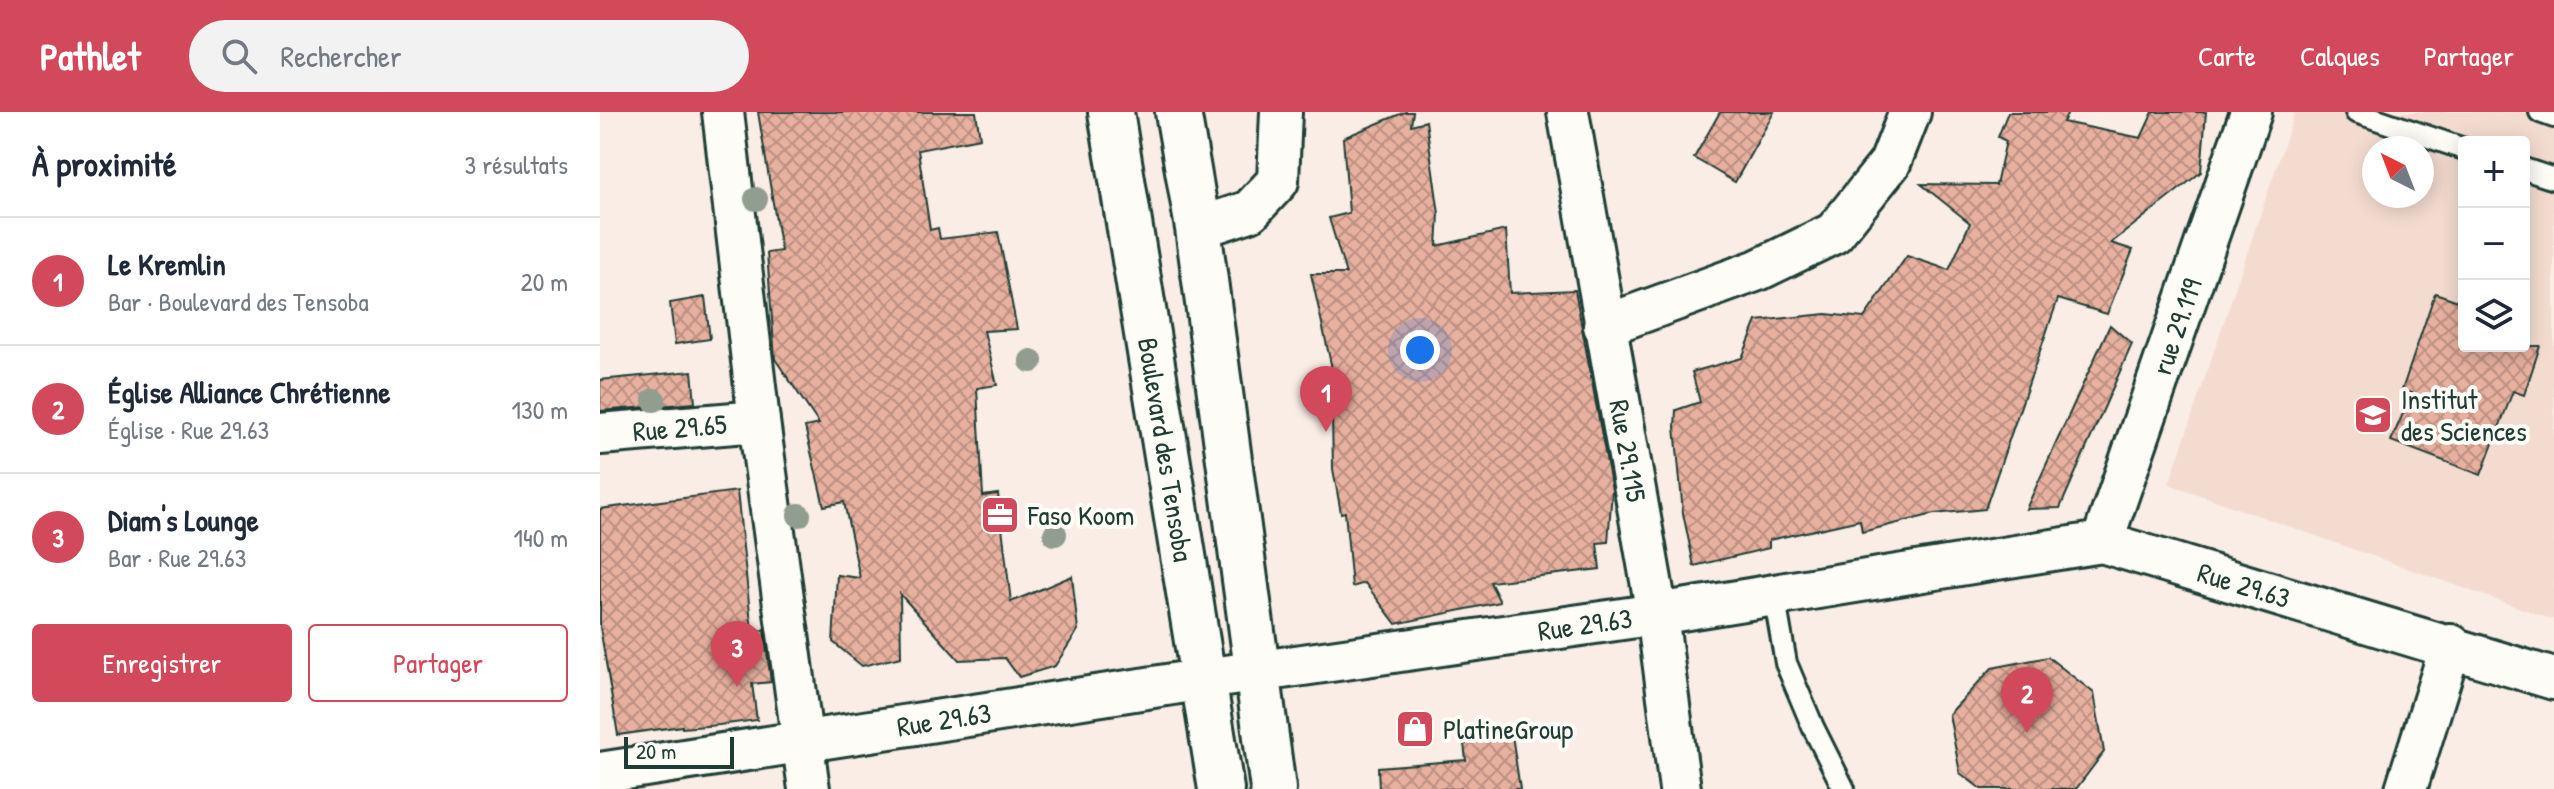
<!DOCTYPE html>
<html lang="fr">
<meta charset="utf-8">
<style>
:root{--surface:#fff;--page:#f2f2f3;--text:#1f2937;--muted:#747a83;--line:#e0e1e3;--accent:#d1495b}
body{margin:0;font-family:"Patrick Hand",sans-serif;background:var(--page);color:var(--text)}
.controls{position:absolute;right:24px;top:24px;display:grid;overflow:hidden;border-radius:8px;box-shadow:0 4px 20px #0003}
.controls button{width:72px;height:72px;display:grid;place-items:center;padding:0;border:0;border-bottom:2px solid var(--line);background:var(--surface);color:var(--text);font:40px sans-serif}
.compass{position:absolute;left:1762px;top:24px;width:72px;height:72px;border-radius:50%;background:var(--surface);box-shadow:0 4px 20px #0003;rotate:318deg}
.scale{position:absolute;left:24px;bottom:20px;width:110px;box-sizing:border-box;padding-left:8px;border:4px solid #1f3d34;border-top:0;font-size:22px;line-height:28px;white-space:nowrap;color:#1f3d34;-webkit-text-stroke:6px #fdfcf7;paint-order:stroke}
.you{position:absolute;left:820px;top:238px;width:28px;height:28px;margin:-20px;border:6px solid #fff;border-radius:50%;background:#1a73e8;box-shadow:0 0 0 12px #1a73e833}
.badge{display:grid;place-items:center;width:52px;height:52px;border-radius:50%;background:var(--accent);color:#fff;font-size:26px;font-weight:700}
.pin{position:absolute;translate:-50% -66px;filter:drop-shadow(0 2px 4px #0008)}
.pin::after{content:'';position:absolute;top:42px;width:28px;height:24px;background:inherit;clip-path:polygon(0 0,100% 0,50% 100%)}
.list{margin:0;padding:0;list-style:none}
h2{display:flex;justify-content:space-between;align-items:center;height:104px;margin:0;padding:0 32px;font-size:34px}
h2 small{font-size:26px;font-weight:400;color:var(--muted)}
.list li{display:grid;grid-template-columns:52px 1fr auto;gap:24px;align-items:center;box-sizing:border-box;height:128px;padding:0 32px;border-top:2px solid var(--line)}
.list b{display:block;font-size:30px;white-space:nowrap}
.list p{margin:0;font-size:26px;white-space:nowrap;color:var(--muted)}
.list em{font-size:26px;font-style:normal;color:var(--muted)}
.actions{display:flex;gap:16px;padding:24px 32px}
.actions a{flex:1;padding:18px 0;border:2px solid var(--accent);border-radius:8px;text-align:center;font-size:28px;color:var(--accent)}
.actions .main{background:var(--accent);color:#fff}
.icon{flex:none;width:44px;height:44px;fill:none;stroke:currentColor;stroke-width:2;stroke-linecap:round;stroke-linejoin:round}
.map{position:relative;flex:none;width:1954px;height:677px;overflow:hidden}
header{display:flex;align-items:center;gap:48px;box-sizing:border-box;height:112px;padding:0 40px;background:var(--accent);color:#fff}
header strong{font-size:38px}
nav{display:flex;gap:44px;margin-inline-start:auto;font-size:28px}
.search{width:560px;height:72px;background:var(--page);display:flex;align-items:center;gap:20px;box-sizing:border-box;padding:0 28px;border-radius:44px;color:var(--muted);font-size:30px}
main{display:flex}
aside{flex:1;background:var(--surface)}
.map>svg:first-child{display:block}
</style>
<header>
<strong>Pathlet</strong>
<div class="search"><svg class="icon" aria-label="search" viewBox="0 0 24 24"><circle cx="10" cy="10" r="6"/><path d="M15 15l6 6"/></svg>Rechercher</div>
<nav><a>Carte</a><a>Calques</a><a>Partager</a></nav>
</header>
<main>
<aside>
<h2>À proximité<small>3 résultats</small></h2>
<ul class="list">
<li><span class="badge">1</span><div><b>Le Kremlin</b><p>Bar · Boulevard des Tensoba</p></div><em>20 m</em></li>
<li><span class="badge">2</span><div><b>Église Alliance Chrétienne</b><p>Église · Rue 29.63</p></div><em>130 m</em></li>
<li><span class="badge">3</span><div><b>Diam's Lounge</b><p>Bar · Rue 29.63</p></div><em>140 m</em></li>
</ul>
<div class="actions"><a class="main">Enregistrer</a><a>Partager</a></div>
</aside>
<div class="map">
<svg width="1954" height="677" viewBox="0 0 1954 677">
<defs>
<pattern id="building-cross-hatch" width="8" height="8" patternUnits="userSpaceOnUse" patternTransform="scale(2)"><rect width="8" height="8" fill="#e8b09f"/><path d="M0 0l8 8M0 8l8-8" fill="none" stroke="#bb9082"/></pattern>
</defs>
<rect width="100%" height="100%" fill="#f9ede5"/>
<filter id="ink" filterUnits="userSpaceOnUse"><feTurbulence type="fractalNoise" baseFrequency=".0125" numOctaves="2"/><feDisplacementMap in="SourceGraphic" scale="16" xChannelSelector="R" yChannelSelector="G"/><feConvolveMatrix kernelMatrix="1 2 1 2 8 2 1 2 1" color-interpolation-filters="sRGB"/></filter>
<g filter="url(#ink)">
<path fill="#f4dbd0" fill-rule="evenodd" d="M1695 0H1954V508L1569 372ZM1864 30H1924V234H1864ZM1774 36H1822V84H1774Z"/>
<g fill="url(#building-cross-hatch)" stroke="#1f3d34" stroke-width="2">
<polygon points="158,0 376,0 380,26 318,38 330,118 338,116 340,127 398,120 417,217 384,219 397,273 377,276 383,384 398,382 411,490 472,464 478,518 455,554 419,565 405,546 359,548 300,482 301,545 262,554 233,530 237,463 260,466 244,390 224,394 205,315 219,312 175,247 167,141 181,139"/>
<polygon points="805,0 813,0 811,13 826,9 839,102 837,134 906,118 910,181 975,178 1012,378 1008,430 997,431 1000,457 890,470 900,490 796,512 765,471 752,475 745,400 741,401 733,357 731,252 711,162 746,162 729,106 749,101 743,26"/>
<polygon points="1120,0 1174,0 1135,70 1094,46"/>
<polygon points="1408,0 1468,0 1463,10 1541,26 1553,0 1606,0 1601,60 1511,131 1533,138 1507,202 1458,187 1385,397 1334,402 1262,420 1260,408 1169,428 1169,436 1094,454 1083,401 1075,315 1076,298 1100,290 1092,260 1142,246 1157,209 1226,202 1264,206 1307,144 1349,158 1370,111 1321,72 1396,73 1406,29 1398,25"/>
<polygon points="1835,181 1864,191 1864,234 1940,234 1924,283 1913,279 1881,363 1791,329 1812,281 1802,278"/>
<polygon points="105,185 110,227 75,232 70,191"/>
<polygon points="1510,213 1532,232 1460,396 1426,397"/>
<polygon points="92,259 95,291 0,299 0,268"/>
<polygon points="137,379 152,519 164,518 171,570 152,572 157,608 119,613 82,616 82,614 18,623 0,515 0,397"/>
<polygon points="1448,545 1494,581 1504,640 1476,677 1381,677 1360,661 1349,602 1392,556"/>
<polygon points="912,623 920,677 779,677 778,655 866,648 864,632"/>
</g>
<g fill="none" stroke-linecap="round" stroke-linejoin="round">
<g stroke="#1f3d34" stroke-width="26">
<g id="lane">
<polyline points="1756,0 1864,37"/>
<polyline points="1940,0 1954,5"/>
<polyline points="1924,57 1954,67"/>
<polyline points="1174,483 1186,551 1213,615 1244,677"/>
</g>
</g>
<g stroke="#1f3d34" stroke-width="46">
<g id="street">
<polyline points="123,0 159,309 209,677"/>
<path id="s1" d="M968 0 1057 502 1080 677"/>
<polyline points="598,116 650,99 678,69 681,0"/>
<polyline points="1004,214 1158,158 1234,121 1290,51 1310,0"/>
<path id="s2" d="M0 322 159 309"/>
<path id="s3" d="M1502 430 1651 0"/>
<path id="s4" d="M0 661 605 567 1057 502 1502 430 1954 567"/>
<polyline points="1806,677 1851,533"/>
</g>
</g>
<g stroke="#1f3d34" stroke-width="50">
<g id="primary">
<path id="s5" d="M511 0 621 677"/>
<polyline points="578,0 598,116 673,677"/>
</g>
</g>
<use href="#lane" stroke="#fdfcf7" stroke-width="20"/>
<use href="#street" stroke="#fdfcf7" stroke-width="40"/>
<use href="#primary" stroke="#fdfcf7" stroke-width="44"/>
</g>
<g fill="#909d8f">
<circle cx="156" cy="87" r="12"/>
<circle cx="431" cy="249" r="12"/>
<circle cx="54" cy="288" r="12"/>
<circle cx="199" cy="403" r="12"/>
<circle cx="455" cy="422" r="12"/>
</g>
</g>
<defs>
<g id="school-square" transform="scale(2)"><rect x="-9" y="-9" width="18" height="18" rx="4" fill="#d1495b" stroke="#fdfcf7"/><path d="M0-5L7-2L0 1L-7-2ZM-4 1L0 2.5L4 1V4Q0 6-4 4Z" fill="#fff"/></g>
<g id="office-square" transform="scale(2)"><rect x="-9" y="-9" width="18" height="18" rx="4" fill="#d1495b" stroke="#fdfcf7"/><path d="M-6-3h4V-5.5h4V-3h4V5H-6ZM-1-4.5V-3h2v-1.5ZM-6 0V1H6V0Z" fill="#fff"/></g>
<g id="shop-square" transform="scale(2)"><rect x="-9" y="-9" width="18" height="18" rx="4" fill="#d1495b" stroke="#fdfcf7"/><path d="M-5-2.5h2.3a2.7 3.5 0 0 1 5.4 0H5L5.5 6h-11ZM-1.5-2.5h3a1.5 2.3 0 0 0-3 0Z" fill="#fff"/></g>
</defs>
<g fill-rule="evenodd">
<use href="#school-square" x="1773" y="303"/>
<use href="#office-square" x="400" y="403"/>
<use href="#shop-square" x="815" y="617"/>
</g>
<g text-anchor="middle" stroke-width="8" stroke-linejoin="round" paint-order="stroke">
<g font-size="28" fill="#1f3d34" stroke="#fdfcf7">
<text dy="10" stroke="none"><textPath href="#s3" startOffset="228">rue 29.119</textPath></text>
<text dy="10" stroke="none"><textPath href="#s2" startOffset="80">Rue 29.65</textPath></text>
<text dy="10" stroke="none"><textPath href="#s5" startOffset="342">Boulevard des Tensoba</textPath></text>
<text dy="10" stroke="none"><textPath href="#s1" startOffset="344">Rue 29.115</textPath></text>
<text dy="10" stroke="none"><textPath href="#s4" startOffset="1668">Rue 29.63</textPath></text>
<text dy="10" stroke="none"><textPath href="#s4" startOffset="996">Rue 29.63</textPath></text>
<text dy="10" stroke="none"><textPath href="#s4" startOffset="348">Rue 29.63</textPath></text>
</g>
<g font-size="28" fill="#1f3d34" stroke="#fdfcf7" text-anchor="start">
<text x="1801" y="297">Institut<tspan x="1801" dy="32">des Sciences</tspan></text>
<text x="428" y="413">Faso Koom</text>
<text x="843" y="627">PlatineGroup</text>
</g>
</g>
</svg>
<div class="controls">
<button>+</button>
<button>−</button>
<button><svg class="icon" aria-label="layers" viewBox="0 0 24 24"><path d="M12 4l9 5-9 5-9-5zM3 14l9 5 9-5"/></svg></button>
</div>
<svg class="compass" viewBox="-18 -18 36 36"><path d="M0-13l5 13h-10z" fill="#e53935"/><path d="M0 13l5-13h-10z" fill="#747a83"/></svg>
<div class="scale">20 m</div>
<div class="you"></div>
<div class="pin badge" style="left:726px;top:320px">1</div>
<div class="pin badge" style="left:1427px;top:621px">2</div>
<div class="pin badge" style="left:137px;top:575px">3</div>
</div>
</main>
